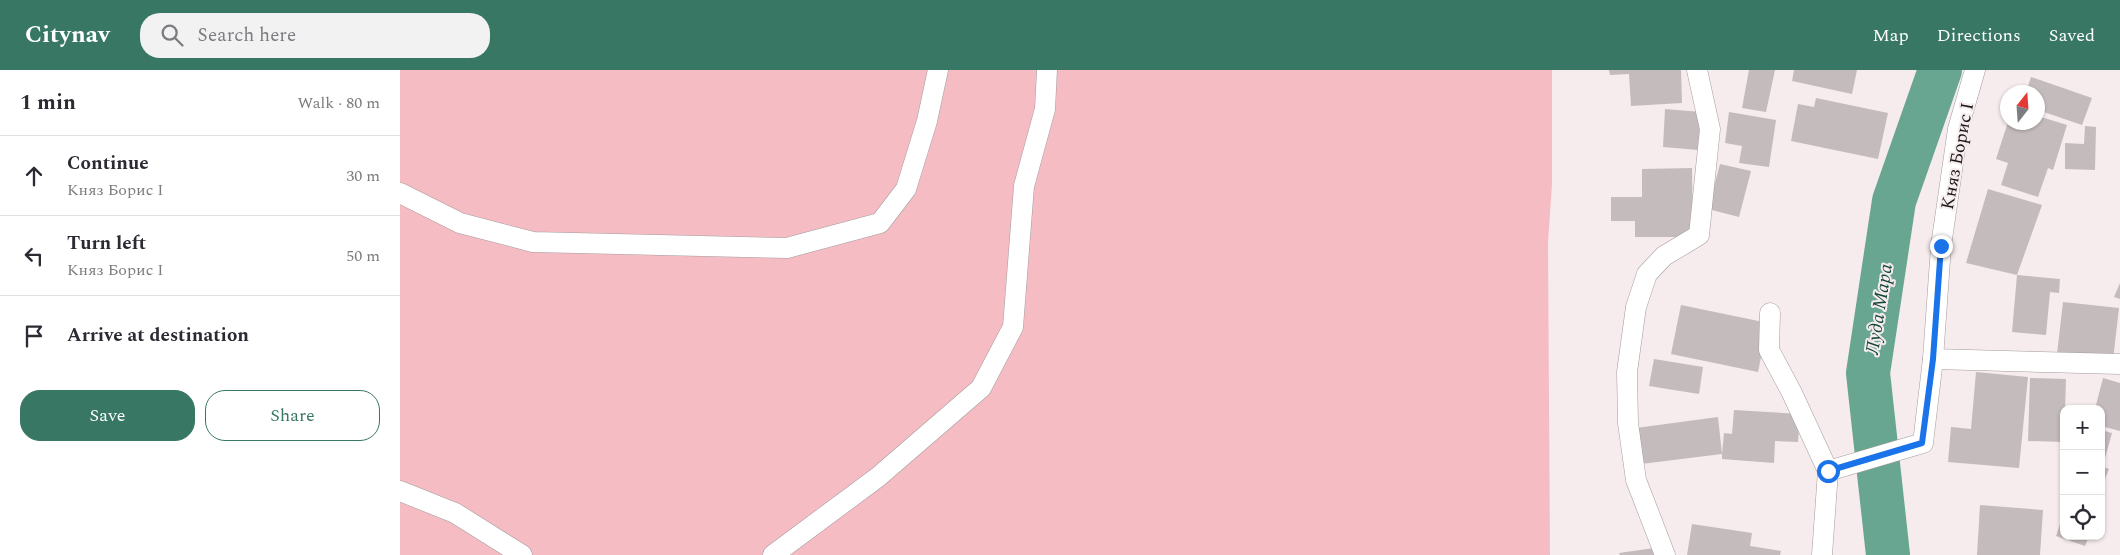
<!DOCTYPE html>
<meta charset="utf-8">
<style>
:root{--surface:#fff;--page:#f2f2f3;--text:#2b2b33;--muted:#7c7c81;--line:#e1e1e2;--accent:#387764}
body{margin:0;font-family:Spectral,serif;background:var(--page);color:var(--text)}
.controls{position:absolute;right:15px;bottom:15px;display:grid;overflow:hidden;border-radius:10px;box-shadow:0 1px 4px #0004}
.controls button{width:45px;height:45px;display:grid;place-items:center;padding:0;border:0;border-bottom:1px solid var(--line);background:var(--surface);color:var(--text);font:25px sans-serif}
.compass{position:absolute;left:1600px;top:15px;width:45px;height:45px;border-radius:50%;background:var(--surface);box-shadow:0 1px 4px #0004;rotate:17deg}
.stop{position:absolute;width:15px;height:15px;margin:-11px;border:4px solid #1a73e8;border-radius:50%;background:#fff}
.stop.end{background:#1a73e8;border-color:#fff;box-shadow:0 1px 5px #0008}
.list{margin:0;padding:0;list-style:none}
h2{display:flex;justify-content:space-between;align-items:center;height:65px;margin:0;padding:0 20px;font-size:21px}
h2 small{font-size:16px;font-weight:400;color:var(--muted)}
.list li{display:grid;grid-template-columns:32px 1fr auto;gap:15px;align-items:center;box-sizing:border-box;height:80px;padding:0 20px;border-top:1px solid var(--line)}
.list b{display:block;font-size:19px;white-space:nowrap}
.list p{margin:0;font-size:16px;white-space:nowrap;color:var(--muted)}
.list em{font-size:16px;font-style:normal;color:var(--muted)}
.actions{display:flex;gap:10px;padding:15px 20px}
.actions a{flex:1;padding:11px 0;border:1px solid var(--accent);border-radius:20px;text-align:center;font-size:18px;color:var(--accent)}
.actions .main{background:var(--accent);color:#fff}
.icon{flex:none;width:28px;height:28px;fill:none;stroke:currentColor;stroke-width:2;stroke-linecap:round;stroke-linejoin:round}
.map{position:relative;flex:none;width:1720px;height:485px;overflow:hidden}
header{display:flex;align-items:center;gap:30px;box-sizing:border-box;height:70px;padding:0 25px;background:var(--accent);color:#fff}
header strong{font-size:24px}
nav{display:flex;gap:28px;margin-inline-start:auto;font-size:18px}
.search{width:350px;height:45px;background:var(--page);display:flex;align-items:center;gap:12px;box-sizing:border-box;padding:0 18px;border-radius:20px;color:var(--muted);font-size:19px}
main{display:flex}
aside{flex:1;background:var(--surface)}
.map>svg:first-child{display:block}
</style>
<header>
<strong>Citynav</strong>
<div class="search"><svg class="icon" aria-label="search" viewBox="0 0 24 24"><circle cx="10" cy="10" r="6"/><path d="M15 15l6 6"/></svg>Search here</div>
<nav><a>Map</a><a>Directions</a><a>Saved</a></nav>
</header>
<main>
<aside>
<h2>1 min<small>Walk · 80 m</small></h2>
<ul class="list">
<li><svg class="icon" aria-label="ahead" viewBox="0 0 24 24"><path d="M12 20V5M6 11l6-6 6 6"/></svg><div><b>Continue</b><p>Княз Борис I</p></div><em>30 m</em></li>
<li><svg class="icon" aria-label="left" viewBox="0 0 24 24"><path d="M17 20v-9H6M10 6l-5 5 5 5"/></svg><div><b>Turn left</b><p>Княз Борис I</p></div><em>50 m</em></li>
<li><svg class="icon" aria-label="arrive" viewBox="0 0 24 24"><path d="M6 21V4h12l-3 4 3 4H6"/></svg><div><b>Arrive at destination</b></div></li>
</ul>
<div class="actions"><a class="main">Save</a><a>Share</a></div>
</aside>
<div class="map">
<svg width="1720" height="485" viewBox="0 0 1720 485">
<rect width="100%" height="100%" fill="#f6eced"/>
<polygon fill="#f5bdc3" points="0,0 1152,0 1152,114 1148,173 1150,485 0,485"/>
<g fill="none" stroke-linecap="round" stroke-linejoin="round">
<polyline stroke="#69a692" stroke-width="44" points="1488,485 1468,303 1494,131 1540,0"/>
</g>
<g fill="#c4bbbc">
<polygon points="1209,0 1281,0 1282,33 1231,36 1229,4 1210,5"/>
<polygon points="1349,0 1375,0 1366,42 1342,38"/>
<polygon points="1394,0 1457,0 1452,24 1392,11"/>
<polygon points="1631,7 1692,28 1682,55 1638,40 1638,22 1626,22"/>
<polygon points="1416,28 1488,43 1478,89 1391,71 1398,34 1414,37"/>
<polygon points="1265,39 1301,42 1298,80 1263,77"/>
<polygon points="1329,42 1376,50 1369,97 1339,93 1342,76 1325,73"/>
<polygon points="1638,46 1667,55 1653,100 1648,98 1638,127 1601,115 1608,93 1596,89 1608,52 1638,52"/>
<polygon points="1685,56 1696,57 1695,100 1665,99 1665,73 1684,74"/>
<polygon points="1320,94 1351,101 1339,147 1308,139"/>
<polygon points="1292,98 1293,167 1235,167 1235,151 1211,151 1211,127 1242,127 1242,99"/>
<polygon points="1588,119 1642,135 1617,205 1566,193"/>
<polygon points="1617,205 1660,209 1659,223 1650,222 1646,265 1612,262"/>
<polygon points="1720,213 1720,229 1714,227"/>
<polygon points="1663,232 1719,238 1713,290 1657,284"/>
<polygon points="1281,235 1368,253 1358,302 1271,284"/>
<polygon points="1254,289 1303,297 1299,324 1249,316"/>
<polygon points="1576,302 1628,307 1619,398 1548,392 1551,357 1571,359"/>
<polygon points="1630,308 1666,309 1664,372 1628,371"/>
<polygon points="1703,308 1720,313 1720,361 1701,356 1701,339 1695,339"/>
<polygon points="1334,340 1400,344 1398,372 1375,371 1374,393 1322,389 1322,384 1241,394 1236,358 1318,347 1322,384 1324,363 1332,364"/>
<polygon points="1701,360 1712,363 1705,388 1701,387"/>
<polygon points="1701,396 1709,399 1701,418"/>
<polygon points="1580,435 1643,440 1640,485 1577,485"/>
<polygon points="1664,443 1664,466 1689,466 1685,476 1656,466"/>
<polygon points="1292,454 1352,463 1350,476 1381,481 1380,485 1287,485"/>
<polygon points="1254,478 1255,485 1220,485 1219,483"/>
</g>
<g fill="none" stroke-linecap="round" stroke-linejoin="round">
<g stroke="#a49b9c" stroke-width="21">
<g id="minor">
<polyline points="0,123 60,153 133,172 387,178 480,153 506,119 527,51 538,0"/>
<polyline points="1370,243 1369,280 1392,323 1428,401 1422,485"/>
<polyline points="1533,289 1720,294"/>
<polyline points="1428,401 1523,373 1533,289 1541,176 1558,59 1575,0"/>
<polyline points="0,421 55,443 122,485"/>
<polyline points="373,485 478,407 581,318 613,257 624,116 645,39 647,0"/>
<polyline points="1265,485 1236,410 1228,353 1227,302 1236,237 1247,204 1264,186 1299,165 1310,59 1297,0"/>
</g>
</g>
<use href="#minor" stroke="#fff" stroke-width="20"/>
</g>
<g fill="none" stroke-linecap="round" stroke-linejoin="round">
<polyline stroke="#1a73e8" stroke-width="6" points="1428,401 1522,373 1533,289 1541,176"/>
</g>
<g text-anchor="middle" stroke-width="4" stroke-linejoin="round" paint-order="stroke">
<g font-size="18" fill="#181415" stroke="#f6eced">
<text transform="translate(1557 86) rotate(-79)" y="6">Княз Борис I</text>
</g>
<g font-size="19" font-style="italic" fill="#13473a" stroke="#f6eced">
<text transform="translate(1478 239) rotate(-81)" y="7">Луда Мара</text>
</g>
</g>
</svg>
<div class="controls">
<button>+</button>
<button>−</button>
<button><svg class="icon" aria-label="locate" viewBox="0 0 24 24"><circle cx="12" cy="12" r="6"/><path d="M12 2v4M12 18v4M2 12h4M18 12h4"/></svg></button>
</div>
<svg class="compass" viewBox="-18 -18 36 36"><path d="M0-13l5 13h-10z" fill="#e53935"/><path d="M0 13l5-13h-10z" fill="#7c7c81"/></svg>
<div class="stop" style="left:1428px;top:401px"></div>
<div class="stop end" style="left:1541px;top:176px"></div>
</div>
</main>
